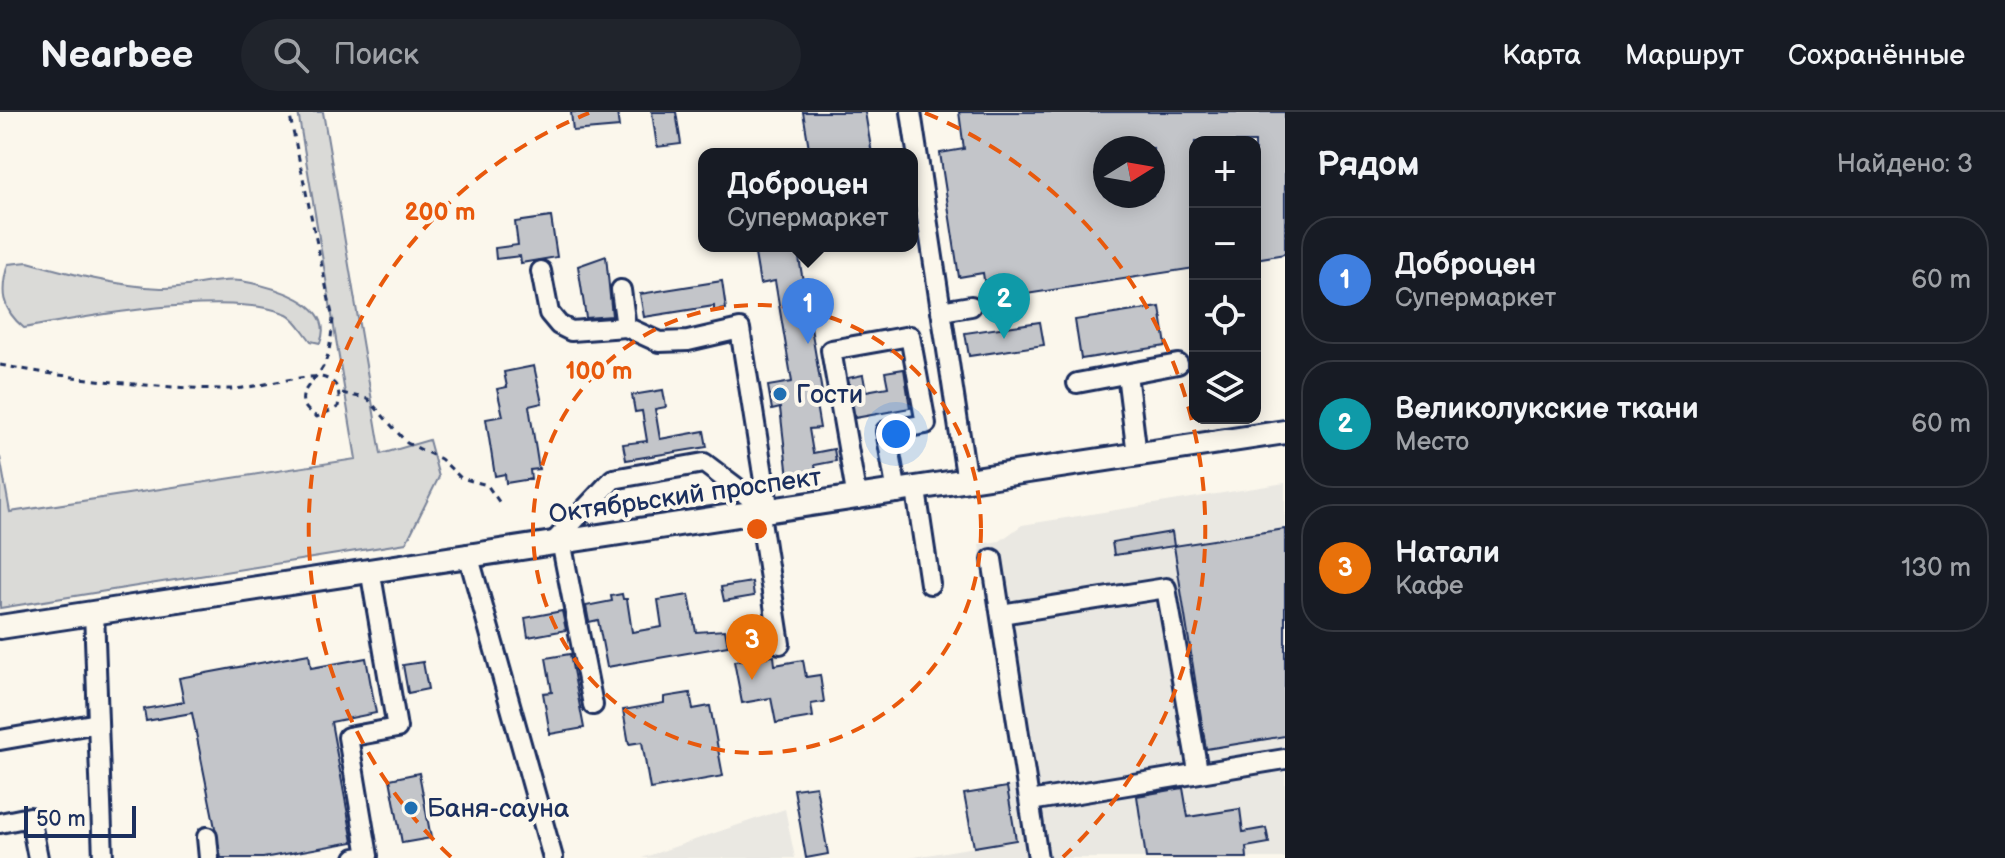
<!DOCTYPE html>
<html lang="ru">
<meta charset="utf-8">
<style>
:root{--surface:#171b24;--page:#20242c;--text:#f1f3f6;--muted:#9ea1a6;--line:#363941;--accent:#1f6fb2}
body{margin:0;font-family:"Balsamiq Sans",sans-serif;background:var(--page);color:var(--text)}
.controls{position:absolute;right:24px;top:24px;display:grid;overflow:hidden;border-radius:16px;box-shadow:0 4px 20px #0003}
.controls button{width:72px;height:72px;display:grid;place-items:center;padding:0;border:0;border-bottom:2px solid var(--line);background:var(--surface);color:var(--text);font:40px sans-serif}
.compass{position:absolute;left:1093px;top:24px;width:72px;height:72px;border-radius:50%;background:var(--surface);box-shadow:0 4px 20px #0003;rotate:79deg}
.scale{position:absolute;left:24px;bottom:20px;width:112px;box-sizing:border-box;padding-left:8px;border:4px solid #1b2f5e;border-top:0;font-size:22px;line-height:28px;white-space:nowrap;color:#1b2f5e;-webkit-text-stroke:6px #fbf7ec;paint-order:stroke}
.you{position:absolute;left:896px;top:322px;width:28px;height:28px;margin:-20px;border:6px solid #fff;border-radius:50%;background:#1a73e8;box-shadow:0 0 0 12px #1a73e833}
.badge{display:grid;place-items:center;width:52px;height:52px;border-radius:50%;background:var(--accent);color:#fff;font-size:26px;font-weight:700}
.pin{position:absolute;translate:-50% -66px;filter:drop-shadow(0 2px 4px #0008)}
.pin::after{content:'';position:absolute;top:42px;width:28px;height:24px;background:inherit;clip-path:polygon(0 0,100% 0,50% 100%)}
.popup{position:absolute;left:698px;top:36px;width:220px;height:104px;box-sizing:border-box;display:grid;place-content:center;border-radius:16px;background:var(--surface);filter:drop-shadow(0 2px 6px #0005);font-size:26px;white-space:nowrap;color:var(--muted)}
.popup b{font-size:30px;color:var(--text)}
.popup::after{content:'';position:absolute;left:50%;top:100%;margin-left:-16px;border:16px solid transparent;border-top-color:var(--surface)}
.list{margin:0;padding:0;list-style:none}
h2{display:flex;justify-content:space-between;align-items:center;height:104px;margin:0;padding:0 32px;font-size:34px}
h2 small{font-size:26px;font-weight:400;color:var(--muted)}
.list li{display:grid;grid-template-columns:52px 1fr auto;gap:24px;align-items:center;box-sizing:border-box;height:128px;margin:0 16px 16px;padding:0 16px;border:2px solid var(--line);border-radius:32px}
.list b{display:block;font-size:30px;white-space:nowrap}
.list p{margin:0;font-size:26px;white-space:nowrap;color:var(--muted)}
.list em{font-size:26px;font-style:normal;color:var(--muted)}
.icon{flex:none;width:44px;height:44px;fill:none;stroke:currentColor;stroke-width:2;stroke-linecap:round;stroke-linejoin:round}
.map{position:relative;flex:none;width:1285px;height:746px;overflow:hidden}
header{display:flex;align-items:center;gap:48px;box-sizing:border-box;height:112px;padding:0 40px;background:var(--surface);border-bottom:2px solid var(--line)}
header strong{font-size:38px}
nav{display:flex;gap:44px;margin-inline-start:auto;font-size:28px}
.search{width:560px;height:72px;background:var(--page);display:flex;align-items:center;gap:20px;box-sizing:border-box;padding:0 28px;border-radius:44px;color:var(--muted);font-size:30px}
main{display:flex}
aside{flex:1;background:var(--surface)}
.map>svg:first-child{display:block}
</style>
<header>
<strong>Nearbee</strong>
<div class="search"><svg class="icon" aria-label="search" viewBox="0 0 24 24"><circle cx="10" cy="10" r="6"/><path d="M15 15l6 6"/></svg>Поиск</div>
<nav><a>Карта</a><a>Маршрут</a><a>Сохранённые</a></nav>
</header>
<main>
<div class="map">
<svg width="1285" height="746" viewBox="0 0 1285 746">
<rect width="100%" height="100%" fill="#fbf7ec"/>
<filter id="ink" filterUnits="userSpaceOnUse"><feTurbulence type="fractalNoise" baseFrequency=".0125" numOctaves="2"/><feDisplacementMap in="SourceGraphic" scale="16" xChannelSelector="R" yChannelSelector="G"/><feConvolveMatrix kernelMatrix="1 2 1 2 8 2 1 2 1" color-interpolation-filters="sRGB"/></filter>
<g filter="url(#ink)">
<g fill="#eae8e2">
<polygon points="1285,371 1285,746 909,746 1016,728 1007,675 1014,673 979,432 1000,429 1022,413"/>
<polygon points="785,697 795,746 642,746"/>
</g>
<g fill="#dadad7" stroke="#7a849a" stroke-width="2">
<polygon points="298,0 323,0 381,342 429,328 439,365 406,431 0,496 0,345 10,400 356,347"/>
<path d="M28 150C71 162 117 174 161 176 187 177 215 166 241 169 271 174 337 191 320 231L311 229C304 221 296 206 287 202 229 178 86 204 24 216 1 197 0 179 8 152Z"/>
</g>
<g fill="#c3c5c9" stroke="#1b2f5e" stroke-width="2" fill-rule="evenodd">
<polygon points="571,0 617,0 619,15 573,19"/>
<polygon points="652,0 676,0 681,32 657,35"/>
<polygon points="803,0 865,0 872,42 810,42"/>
<path d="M959 0H1285V142L1255 147V30H1195V156L987 188 983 161 959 165 940 41 964 37ZM1105 36H1153V84H1105Z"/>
<polygon points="551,105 557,145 521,151 520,144 496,147 495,136 518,133 515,110"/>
<polygon points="769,134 797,134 822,280 814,281 820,316 809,317 813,341 834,337 836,349 815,353 818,369 789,374 780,296 772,298 768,274 792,270 775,169 760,172 755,142 769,139"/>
<polygon points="606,144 612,204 586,206 578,154"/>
<polygon points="722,169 726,197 714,199 714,194 644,205 640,182"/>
<polygon points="1160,195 1166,234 1081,247 1075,208"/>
<polygon points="1040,210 1044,233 969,244 965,221"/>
<polygon points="534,254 542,291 529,294 539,357 530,358 531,367 506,371 505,362 495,364 486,307 503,304 497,277 507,275 504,260"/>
<polygon points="904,257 910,296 855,306 848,266 863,263 866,279 888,275 885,260"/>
<polygon points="663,278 666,295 655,297 660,327 704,319 707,335 626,348 623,332 647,329 642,299 635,300 632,283"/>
<polygon points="1285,417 1285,624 1206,637 1174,434"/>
<polygon points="1172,420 1174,434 1114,443 1112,430"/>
<polygon points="752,470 754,484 724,489 721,475"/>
<polygon points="622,482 623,487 627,487 632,520 662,515 658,488 689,483 696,520 725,518 728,534 607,555 598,508 589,510 586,494 612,489 611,484"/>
<polygon points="562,499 566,518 528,525 525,506"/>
<polygon points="309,542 311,556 366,546 376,601 331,610 353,730 263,746 221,746 192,601 146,609 144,597 184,590 179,566"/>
<polygon points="570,542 584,616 550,622 543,581 552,580 546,546"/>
<polygon points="774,544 775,553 803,548 806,565 820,563 824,590 811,592 813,605 776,611 771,586 742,591 734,549"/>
<polygon points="423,550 428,577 408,581 403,553"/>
<polygon points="690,581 693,597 710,594 723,664 650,677 642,630 629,632 623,598 664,591 664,585"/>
<polygon points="419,661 431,726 402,731 390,667"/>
<polygon points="816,674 828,742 806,746 794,677"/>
<polygon points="1007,675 1016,728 974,735 964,682"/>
<polygon points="1183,676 1188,705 1240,697 1243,720 1266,716 1269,731 1246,735 1247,746 1146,746 1137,684"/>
</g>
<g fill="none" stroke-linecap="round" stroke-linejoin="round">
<g stroke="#1b2f5e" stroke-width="24">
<g id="minor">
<polyline points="911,0 967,370"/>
<polyline points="541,159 549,201 559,213 571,219 626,215 659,230 688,229 740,217 769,400"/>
<polyline points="621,178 626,215"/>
<polyline points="941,199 971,194"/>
<polyline points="1127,262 1137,343"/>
<polyline points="1077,271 1178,252"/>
<polyline points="916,378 930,472"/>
<polyline points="857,387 831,238 910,224 926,312 886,319 897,381"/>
<polyline points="760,402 780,532"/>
<polyline points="561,429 593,593"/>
<polyline points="554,430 613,367 704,351 769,400"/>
<polyline points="468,442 553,746"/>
<polyline points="992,447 1038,746"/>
<polyline points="94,500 103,746"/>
<polyline points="1001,502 1166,476 1198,659"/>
<polyline points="0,628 98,611"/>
<polyline points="1030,689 1285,647"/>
<polyline points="0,711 30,705 38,746"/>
<polyline points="207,725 209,746"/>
<polyline points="355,746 368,744 348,625 397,616 370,457"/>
</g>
</g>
<g stroke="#1b2f5e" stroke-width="28">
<polyline id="major" points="0,515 1285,320"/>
</g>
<g stroke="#1b2f5e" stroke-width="3" stroke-dasharray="6 6" stroke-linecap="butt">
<path d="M0 253C74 267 151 276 227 277 252 278 305 260 325 266 340 271 340 282 338 295L317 305C285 286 315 271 324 253 331 238 331 223 333 207L289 0"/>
<polyline points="342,281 368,287 407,331 441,347 461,366 487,373 500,391"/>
</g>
<use href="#minor" stroke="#fbf7ec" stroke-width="18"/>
<use href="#major" stroke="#fbf7ec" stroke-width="22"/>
</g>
</g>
<g fill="none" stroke="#e8590c" stroke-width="4" stroke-dasharray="14 10">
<circle cx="757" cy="417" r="224"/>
<path d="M451 745A449 449 0 0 1 589 1M925 1A449 449 0 0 1 1063 745"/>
</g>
<g fill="#1f6fb2" stroke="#fbf7ec" stroke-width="3">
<circle cx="780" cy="282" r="8"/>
<circle cx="411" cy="696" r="8"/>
</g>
<g text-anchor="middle" stroke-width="8" stroke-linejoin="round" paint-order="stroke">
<g font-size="26" fill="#1b2f5e" stroke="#fbf7ec" text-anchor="start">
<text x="796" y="291">Гости</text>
<text x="427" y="705">Баня-сауна</text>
</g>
<g font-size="26" fill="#1b2f5e" stroke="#fbf7ec">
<text transform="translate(685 383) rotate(-8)" y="9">Октябрьский проспект</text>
</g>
</g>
<circle cx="757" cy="417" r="12" fill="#e8590c" stroke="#fbf7ec" stroke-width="4"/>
<g font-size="24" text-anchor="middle" font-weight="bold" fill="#e8590c" stroke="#fbf7ec" stroke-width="8" stroke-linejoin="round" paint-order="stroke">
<text x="440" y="108">200 m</text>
<text x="599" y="267">100 m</text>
</g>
</svg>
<div class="controls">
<button>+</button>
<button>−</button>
<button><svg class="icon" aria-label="locate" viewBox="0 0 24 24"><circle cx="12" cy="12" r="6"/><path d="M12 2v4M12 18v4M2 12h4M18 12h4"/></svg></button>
<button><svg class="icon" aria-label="layers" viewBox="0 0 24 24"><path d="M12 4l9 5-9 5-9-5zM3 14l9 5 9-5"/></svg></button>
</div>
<svg class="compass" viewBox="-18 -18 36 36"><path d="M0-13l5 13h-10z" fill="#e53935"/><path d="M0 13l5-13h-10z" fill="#9ea1a6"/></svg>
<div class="scale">50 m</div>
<div class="you"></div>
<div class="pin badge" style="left:808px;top:232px;background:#3f7fe0">1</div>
<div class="popup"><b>Доброцен</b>Супермаркет</div>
<div class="pin badge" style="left:1004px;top:227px;background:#0f9aa8">2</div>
<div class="pin badge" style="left:752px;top:568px;background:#e8710a">3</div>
</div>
<aside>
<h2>Рядом<small>Найдено: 3</small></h2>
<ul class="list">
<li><span class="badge" style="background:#3f7fe0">1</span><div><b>Доброцен</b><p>Супермаркет</p></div><em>60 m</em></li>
<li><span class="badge" style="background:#0f9aa8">2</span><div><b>Великолукские ткани</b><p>Место</p></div><em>60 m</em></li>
<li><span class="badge" style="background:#e8710a">3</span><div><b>Натали</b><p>Кафе</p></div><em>130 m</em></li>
</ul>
</aside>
</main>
